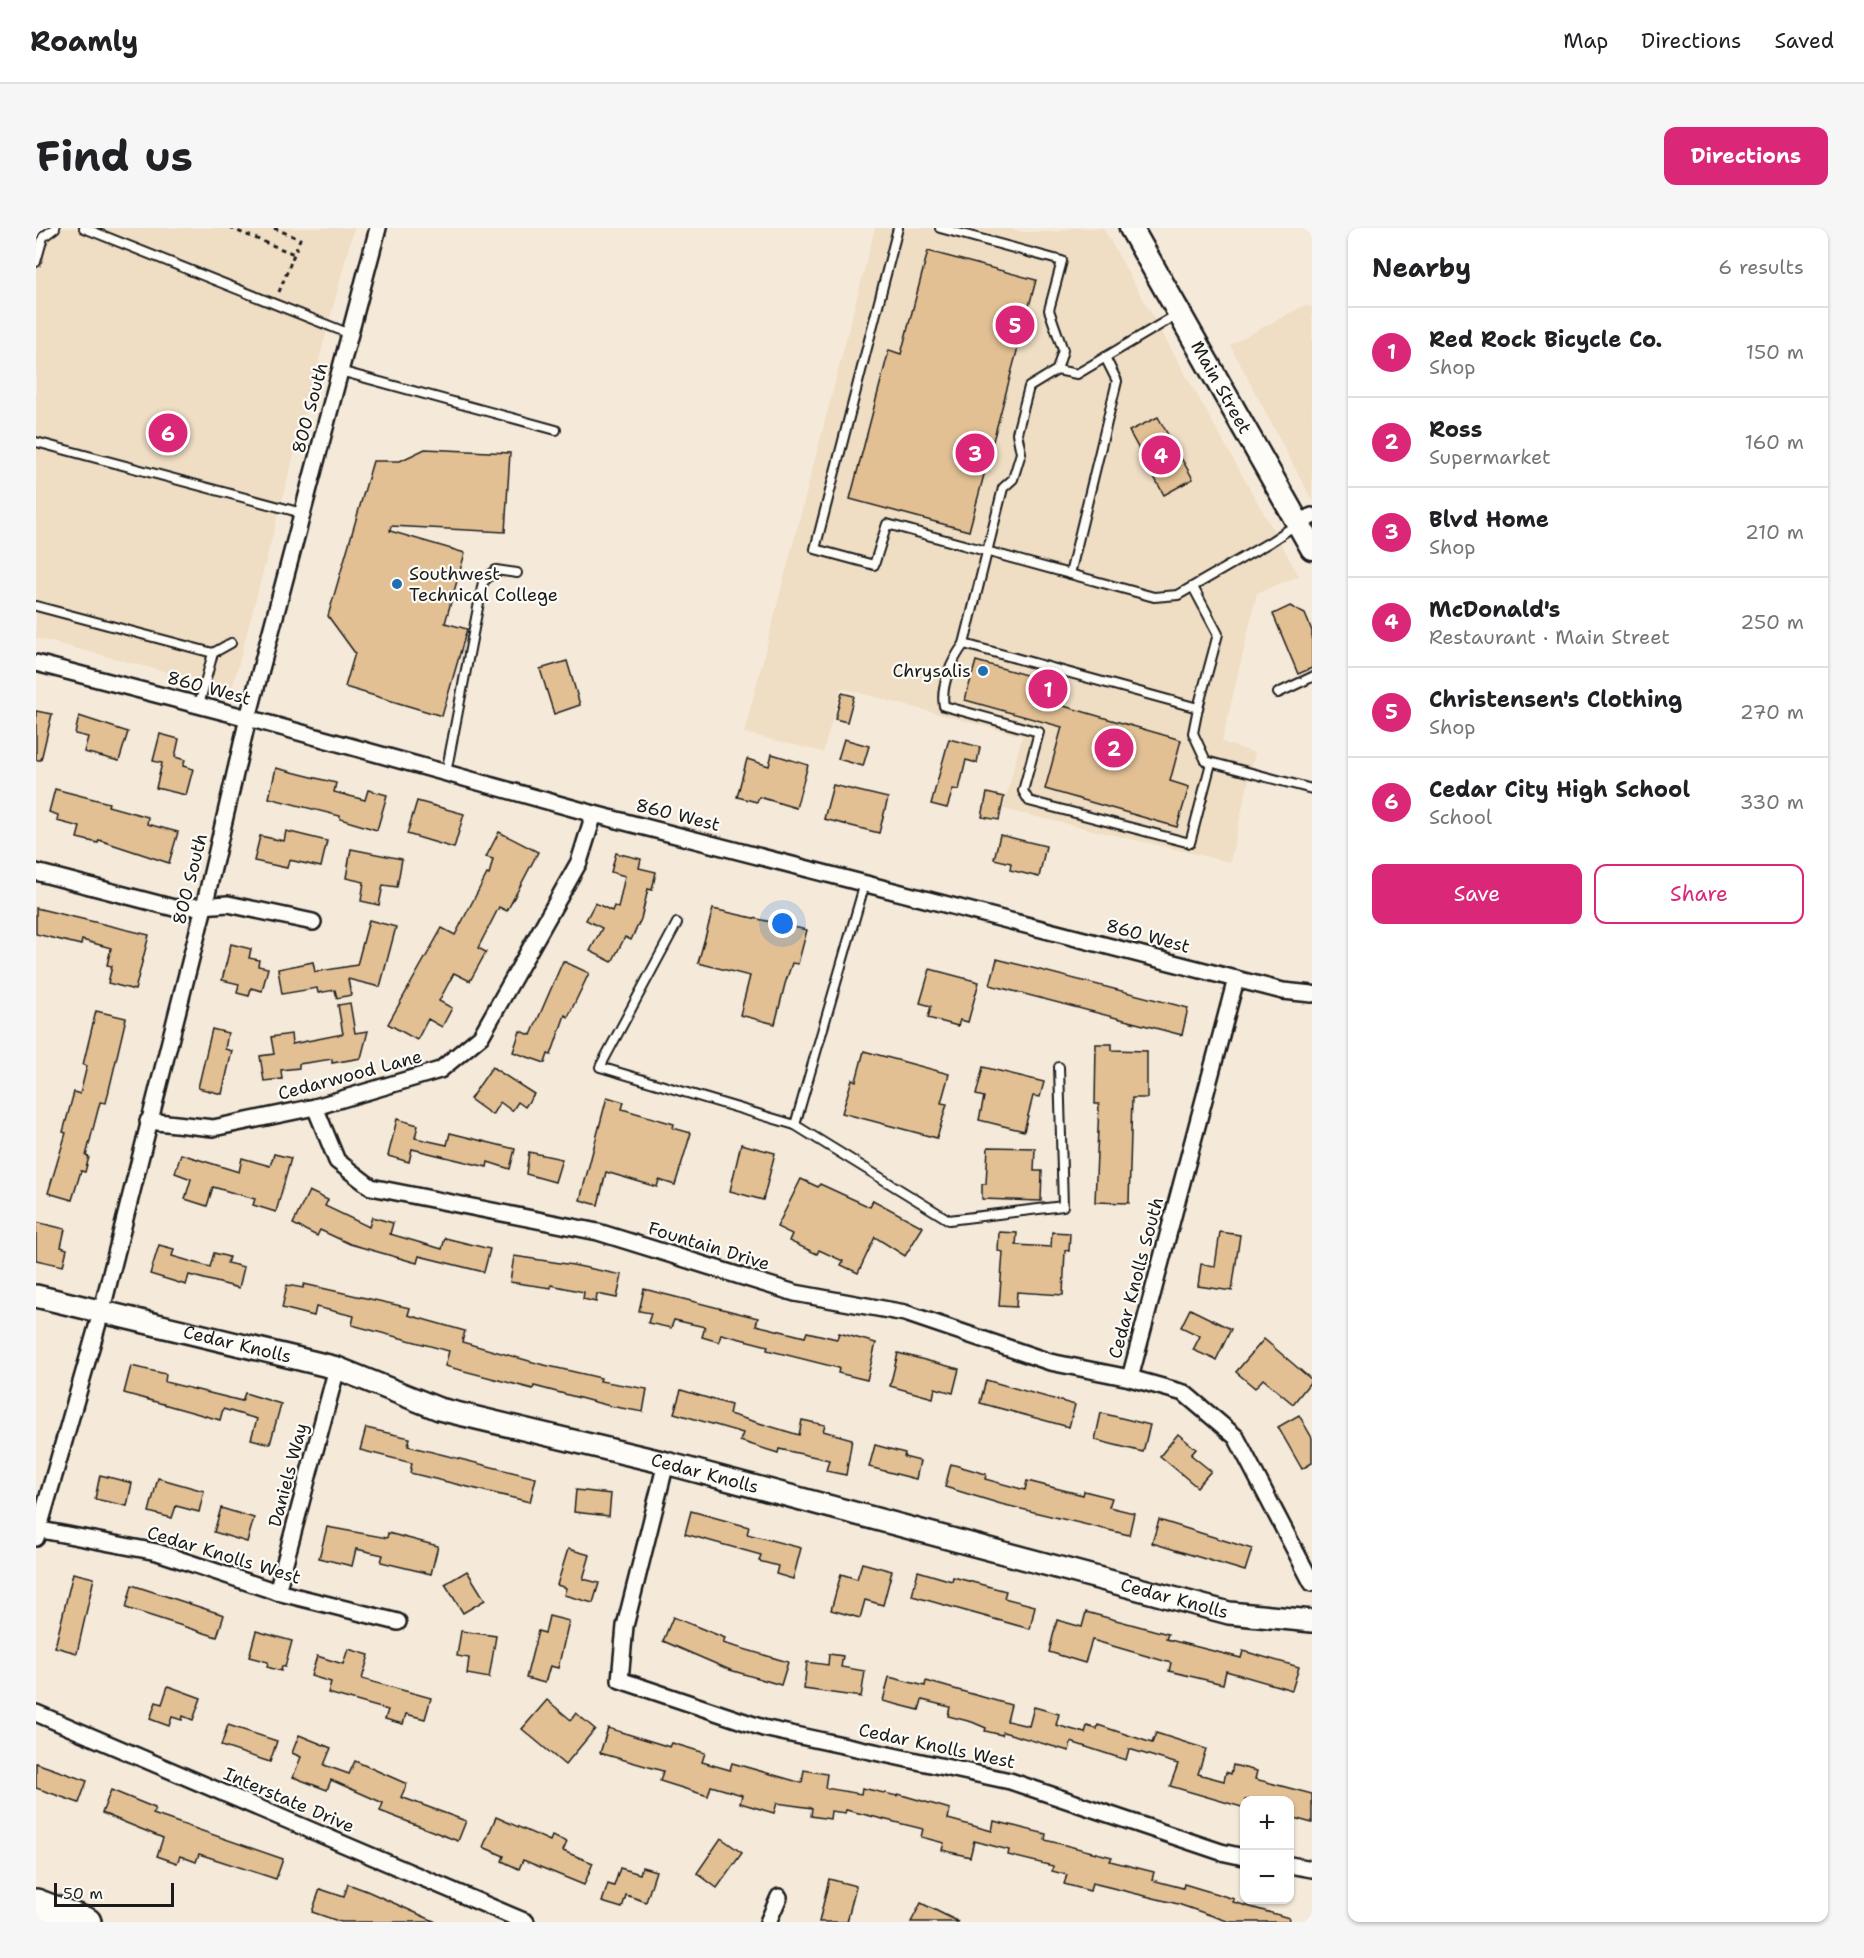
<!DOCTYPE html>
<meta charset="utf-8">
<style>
:root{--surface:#fff;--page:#f6f6f6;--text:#202124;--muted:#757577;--line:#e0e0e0;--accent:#db2777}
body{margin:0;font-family:"Shantell Sans",sans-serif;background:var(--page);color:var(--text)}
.controls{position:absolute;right:18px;bottom:18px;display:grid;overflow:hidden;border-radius:12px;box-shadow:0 2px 4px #0004}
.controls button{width:54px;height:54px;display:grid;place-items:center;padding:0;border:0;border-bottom:2px solid var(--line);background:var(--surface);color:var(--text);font:30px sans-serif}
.scale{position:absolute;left:18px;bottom:15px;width:120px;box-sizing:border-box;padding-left:6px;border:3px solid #1c1c1c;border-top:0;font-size:16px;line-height:21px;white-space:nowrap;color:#1c1c1c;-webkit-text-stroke:4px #fdfcf7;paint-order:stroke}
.you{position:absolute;left:747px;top:696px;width:21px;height:21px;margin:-15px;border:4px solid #fff;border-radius:50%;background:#1a73e8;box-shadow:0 0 0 9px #1a73e833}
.badge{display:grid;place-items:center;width:39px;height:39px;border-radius:50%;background:var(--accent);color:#fff;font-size:20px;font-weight:700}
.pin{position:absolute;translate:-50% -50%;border:3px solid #fff;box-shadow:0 2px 6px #0006}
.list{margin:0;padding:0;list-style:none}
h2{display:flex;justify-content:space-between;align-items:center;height:78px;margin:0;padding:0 24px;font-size:26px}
h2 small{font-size:20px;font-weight:400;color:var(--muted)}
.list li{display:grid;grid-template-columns:39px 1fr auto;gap:18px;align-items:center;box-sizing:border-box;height:90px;padding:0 24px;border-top:2px solid var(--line)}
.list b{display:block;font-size:22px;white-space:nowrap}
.list p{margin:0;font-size:20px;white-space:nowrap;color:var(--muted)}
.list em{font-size:20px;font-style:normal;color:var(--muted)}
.actions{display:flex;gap:12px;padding:18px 24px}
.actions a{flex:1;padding:14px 0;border:2px solid var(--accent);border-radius:12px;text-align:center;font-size:21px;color:var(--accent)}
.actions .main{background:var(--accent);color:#fff}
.map{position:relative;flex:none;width:1276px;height:1694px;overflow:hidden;border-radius:12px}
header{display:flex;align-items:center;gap:36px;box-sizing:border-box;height:84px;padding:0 30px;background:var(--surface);border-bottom:2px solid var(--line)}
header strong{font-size:28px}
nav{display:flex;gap:33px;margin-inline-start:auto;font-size:21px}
.intro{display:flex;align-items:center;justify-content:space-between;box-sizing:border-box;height:144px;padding:0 36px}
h1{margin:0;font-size:42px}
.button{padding:15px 27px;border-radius:12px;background:var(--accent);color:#fff;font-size:21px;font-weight:700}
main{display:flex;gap:36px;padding:0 36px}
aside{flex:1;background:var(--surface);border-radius:12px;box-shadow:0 2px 4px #0004}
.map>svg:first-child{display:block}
</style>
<header>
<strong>Roamly</strong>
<nav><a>Map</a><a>Directions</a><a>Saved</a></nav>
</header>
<div class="intro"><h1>Find us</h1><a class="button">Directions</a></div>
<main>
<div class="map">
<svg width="1276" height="1694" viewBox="0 0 1276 1694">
<rect width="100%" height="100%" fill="#f5ead9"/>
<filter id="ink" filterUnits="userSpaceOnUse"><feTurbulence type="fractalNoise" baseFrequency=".0167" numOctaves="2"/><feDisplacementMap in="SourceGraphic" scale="12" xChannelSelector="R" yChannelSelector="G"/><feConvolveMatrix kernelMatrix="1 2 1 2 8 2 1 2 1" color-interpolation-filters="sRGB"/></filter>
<g filter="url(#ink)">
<g fill="#efddc4">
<polygon points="0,0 318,0 196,461 0,410"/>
<polygon points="839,0 972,0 987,4 1020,4 1036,0 1067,0 1263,348 1221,365 1186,514 1219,525 1194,634 967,581 986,508 805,460 787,524 708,505"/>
<polygon points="1269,77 1276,79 1276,272 1194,117"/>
</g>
<g fill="#e2c094" stroke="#1c1c1c" stroke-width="1.5">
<polygon points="892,23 1000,52 933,303 814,271 853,122 865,126"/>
<polygon points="1122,189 1157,251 1128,267 1093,203"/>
<polygon points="389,221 474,225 469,304 355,298 354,303 429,325 409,395 431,401 406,488 309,459 319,425 292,388 337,233 364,233"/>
<polygon points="1254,378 1269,386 1276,403 1276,440 1262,446 1237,386"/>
<polygon points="531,433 544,477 518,486 504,441"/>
<polygon points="940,433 1029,458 1024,477 1145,512 1134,553 1153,559 1141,599 1009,561 1026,499 929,472"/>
<polygon points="806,465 818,468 811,494 799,491"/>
<polygon points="0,483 16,486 5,532 0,532"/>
<polygon points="43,488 92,504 83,533 48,524 52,509 39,506"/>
<polygon points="124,506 143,511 139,529 149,532 147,538 157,541 150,567 120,560 126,535 117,533"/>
<polygon points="808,511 833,518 827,538 802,531"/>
<polygon points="913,511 944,519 941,535 930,532 923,562 917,561 911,580 895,576"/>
<polygon points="736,526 772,537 760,580 723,569 721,574 701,569 711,531 733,538"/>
<polygon points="240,540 300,555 298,564 329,572 332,562 351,567 341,602 304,591 304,588 233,570"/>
<polygon points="797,557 852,570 843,605 788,591"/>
<polygon points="19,561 73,575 72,578 112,589 111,596 142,604 133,635 63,612 62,615 41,610 44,599 21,593 22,587 13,584"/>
<polygon points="951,565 968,569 963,592 946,589"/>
<polygon points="381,573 428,586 418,620 371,606"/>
<polygon points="250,603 291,613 285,639 253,632 251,640 218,633 224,608 248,613"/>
<polygon points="463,604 502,624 471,683 463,679 442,720 450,724 434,753 418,745 403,773 416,780 406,799 392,791 381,812 352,796 406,700 419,707 451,646 453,647 457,631 450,629"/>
<polygon points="964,607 1010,618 1003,649 974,642 975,635 958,631"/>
<polygon points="315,621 366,631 361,659 347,657 343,677 325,673 328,654 310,650"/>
<polygon points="580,625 605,631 603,640 620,644 616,662 612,661 605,691 595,712 589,709 576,734 554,723 566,700 550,692 559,675 576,683 578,678 582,680 589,648 575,644"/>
<polygon points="0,680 113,707 99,762 72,755 76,738 71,737 75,720 46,712 45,717 0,706"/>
<polygon points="677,681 771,702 762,736 756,735 749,756 739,796 704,787 714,748 662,735"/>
<polygon points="333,692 360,699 344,759 312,751 315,767 301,770 299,762 282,765 281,760 246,766 242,741 277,734 279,744 321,737"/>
<polygon points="195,716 215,721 213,730 223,732 222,738 232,740 226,763 215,760 213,768 201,765 203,756 186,752"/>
<polygon points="961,731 1152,780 1146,807 954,757"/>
<polygon points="527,733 553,745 532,789 529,787 515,827 512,826 509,835 477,824 484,803 495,807"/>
<polygon points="894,741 943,754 932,794 924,792 922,798 892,790 895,778 884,775"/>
<polygon points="314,775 319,805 332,803 325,830 296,835 296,831 263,836 263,840 245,842 246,851 228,853 224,828 238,826 235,809 255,806 256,816 307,806 302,777"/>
<polygon points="60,783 90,790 70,875 64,874 50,928 53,929 49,944 45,943 36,972 12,965 30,905 27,904 38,864 44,866 51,838 47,837"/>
<polygon points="176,801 192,805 189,821 196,823 186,866 162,860"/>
<polygon points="1060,816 1076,816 1076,822 1111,823 1111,870 1096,870 1093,975 1059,974 1063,876 1059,876"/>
<polygon points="828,823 913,846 905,875 911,876 901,910 806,885 816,851 820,853"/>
<polygon points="456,839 498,866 489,879 482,874 476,883 464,874 456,887 434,871"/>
<polygon points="947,839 1008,854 1004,869 997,868 988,903 943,892 948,869 940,867"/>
<polygon points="571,869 588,874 586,881 638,896 637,900 655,905 639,957 623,952 621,959 570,944 562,977 544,972"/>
<polygon points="361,891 382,897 379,910 411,917 414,905 479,921 474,941 452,934 451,939 376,921 373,934 352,928"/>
<polygon points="705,916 739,925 727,972 694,963"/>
<polygon points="952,919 999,920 998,943 1006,943 1005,973 946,971 946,956 950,956"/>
<polygon points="493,924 526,931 519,954 490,946"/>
<polygon points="145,926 203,944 206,930 234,938 238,926 255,930 240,984 217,977 219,971 177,959 171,978 149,971 155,951 139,945"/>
<polygon points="765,951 782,959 784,956 834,979 837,972 887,999 869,1028 839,1009 822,1045 805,1037 807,1033 783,1022 781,1026 753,1013 756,1006 741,999"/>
<polygon points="273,963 292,972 289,978 333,999 336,989 357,995 354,1006 406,1021 409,1010 454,1021 448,1044 383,1028 381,1035 314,1016 284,1002 281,1008 257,996"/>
<polygon points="0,994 29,1001 25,1019 31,1021 27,1038 0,1032"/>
<polygon points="963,1004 981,1005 980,1017 1015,1019 1016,1004 1034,1005 1033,1023 1029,1022 1027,1067 981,1064 980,1079 963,1078 967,1024 962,1023"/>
<polygon points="1184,1004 1204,1007 1196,1063 1162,1058 1165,1036 1179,1038"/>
<polygon points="123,1017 138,1021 136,1028 174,1039 178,1025 193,1029 191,1035 208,1039 203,1060 153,1047 150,1057 114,1046"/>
<polygon points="478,1028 537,1037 586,1047 581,1070 561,1066 560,1074 547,1071 548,1064 515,1057 515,1060 474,1054"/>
<polygon points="268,1056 374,1080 372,1087 429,1103 426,1114 504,1136 565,1150 564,1153 611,1161 607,1184 574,1178 498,1158 497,1161 409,1138 413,1123 316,1097 318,1088 280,1079 278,1088 246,1080 251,1057 267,1060"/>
<polygon points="608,1061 722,1090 720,1097 769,1109 771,1104 801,1111 803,1105 840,1115 831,1152 802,1145 803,1140 731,1122 732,1118 685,1106 683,1114 666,1109 669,1099 638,1092 635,1100 612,1095 615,1085 603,1083"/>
<polygon points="1154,1081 1195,1101 1180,1132 1157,1122 1164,1108 1145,1099"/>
<polygon points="1228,1111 1276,1152 1257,1176 1227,1151 1219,1160 1200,1144"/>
<polygon points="862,1125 923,1141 917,1165 899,1160 897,1170 854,1158"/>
<polygon points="95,1138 130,1146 129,1154 206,1173 209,1165 245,1176 234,1216 215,1211 221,1191 187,1181 184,1192 88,1165"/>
<polygon points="950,1152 1039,1177 1033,1199 944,1175"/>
<polygon points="645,1162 695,1177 693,1186 763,1207 766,1192 789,1197 787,1203 816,1211 810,1247 790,1243 793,1232 743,1221 742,1225 704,1213 707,1205 638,1185"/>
<polygon points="1065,1185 1114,1197 1107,1224 1059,1212"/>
<polygon points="1263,1187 1276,1210 1276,1235 1266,1241 1242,1199"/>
<polygon points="330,1200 374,1210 372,1218 500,1250 494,1274 374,1245 376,1235 324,1222"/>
<polygon points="1142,1206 1160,1221 1155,1227 1175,1243 1161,1259 1124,1228"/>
<polygon points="839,1217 869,1225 868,1229 884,1233 880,1251 833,1239"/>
<polygon points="915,1236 950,1246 949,1251 989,1262 991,1253 1047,1267 1048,1263 1076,1270 1073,1279 1098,1285 1093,1307 965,1276 909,1259"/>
<polygon points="64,1247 96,1255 91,1278 59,1271"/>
<polygon points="122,1250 168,1263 163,1284 140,1278 136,1290 113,1284"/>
<polygon points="540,1262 575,1266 573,1288 538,1284"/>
<polygon points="185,1280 218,1290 211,1314 178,1304"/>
<polygon points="655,1283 713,1299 711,1306 765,1320 757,1351 740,1346 742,1338 723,1333 725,1327 649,1306"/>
<polygon points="1123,1292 1216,1321 1209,1343 1116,1315"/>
<polygon points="291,1299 351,1310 352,1305 402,1318 395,1346 345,1334 347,1327 320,1321 316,1338 283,1330"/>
<polygon points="532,1321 554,1327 547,1351 563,1355 557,1375 528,1367 530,1360 521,1357"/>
<polygon points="826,1335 856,1343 847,1377 829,1372 824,1390 795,1382 805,1346 821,1351"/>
<polygon points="431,1343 449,1372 427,1385 409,1356"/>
<polygon points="882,1343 916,1353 917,1349 970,1363 968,1370 999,1378 994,1401 876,1368"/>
<polygon points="37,1345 58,1350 41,1425 19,1419"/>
<polygon points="96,1357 188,1387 181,1409 90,1380"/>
<polygon points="1050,1384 1132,1406 1130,1411 1205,1430 1207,1423 1263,1439 1256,1462 1190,1443 1187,1456 1133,1443 1135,1435 1056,1412 1049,1435 1013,1424 1021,1392 1046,1399"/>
<polygon points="513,1388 533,1393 522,1440 514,1438 509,1455 490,1450 502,1403 509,1405"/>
<polygon points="637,1389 689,1410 687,1415 752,1434 745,1457 694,1442 627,1413"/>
<polygon points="220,1403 256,1413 249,1439 246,1438 245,1443 231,1439 232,1434 213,1429"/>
<polygon points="425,1403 460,1408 453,1450 431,1446 433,1430 421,1428"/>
<polygon points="312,1421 333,1427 326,1451 395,1470 389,1491 370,1486 367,1496 349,1491 352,1482 292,1465 295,1454 275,1448 281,1428 307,1436"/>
<polygon points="793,1426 807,1428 805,1439 829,1443 825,1469 768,1461 771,1434 792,1437"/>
<polygon points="853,1449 889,1458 890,1453 975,1477 971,1493 993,1498 998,1479 1023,1486 1020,1497 1049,1505 1051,1498 1061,1501 1062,1497 1116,1515 1120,1505 1170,1521 1162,1546 1188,1553 1190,1544 1195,1546 1197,1537 1221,1543 1219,1551 1276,1566 1276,1595 1254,1589 1254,1572 1209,1572 1209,1580 1134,1558 1142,1536 1093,1521 1090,1532 1035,1514 1033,1523 967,1504 966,1507 949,1503 950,1500 936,1494 912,1488 914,1479 886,1472 883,1482 847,1473"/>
<polygon points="132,1458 165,1470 157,1492 147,1488 146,1492 136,1489 133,1498 114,1491 120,1474 126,1476"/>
<polygon points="511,1472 535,1492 540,1485 559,1501 529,1537 486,1501"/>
<polygon points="192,1497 241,1513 234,1534 185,1518"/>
<polygon points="572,1500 634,1519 636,1515 669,1525 666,1534 694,1542 696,1535 766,1555 768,1542 791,1546 789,1560 825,1566 826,1560 861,1568 862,1566 914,1581 912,1591 956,1603 958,1593 1010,1606 1009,1612 1076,1629 1074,1633 1118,1644 1116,1652 1147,1660 1148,1656 1198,1671 1197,1674 1253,1690 1252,1694 1194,1694 1142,1676 1056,1655 1054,1663 1028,1656 1031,1647 1016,1643 1017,1638 972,1627 973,1622 938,1613 934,1629 906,1622 908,1615 885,1609 887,1601 810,1582 809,1585 795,1583 794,1591 775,1588 776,1580 741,1575 738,1585 704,1575 706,1567 675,1558 672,1568 624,1553 627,1543 564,1525"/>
<polygon points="263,1507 295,1520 288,1537 313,1546 319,1533 371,1556 365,1569 430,1593 422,1613 344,1583 347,1575 295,1552 291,1562 257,1549 265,1529 256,1525"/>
<polygon points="0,1535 51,1553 43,1575 0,1560"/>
<polygon points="75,1562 119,1580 117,1586 247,1631 240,1651 163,1626 160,1634 144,1628 141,1635 121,1628 127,1610 66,1585"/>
<polygon points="460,1589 514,1613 516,1608 531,1614 527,1623 557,1635 548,1657 487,1632 483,1641 466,1633 468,1628 447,1619"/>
<polygon points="685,1610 706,1625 681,1660 661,1645"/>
<polygon points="606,1639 620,1643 610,1674 590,1667 586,1680 566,1674 572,1656 578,1658 584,1640 604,1646"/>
<polygon points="793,1651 820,1658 811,1694 783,1694"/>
<polygon points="312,1656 331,1663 400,1694 305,1694 276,1684 284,1661 308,1669"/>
<polygon points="885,1675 923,1694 875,1694"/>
</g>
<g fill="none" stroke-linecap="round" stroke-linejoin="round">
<g stroke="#1c1c1c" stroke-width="12">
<g id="lane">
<polyline points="48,0 314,106"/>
<polyline points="862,0 779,321 838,337 851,296 1118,369 1142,367 1234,314 1261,296"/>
<polyline points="904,0 1026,33 1013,82 1027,122 1021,142 993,159 981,205 985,225 977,251 967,260 928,416 1162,480 1157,505 1170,533 1276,561"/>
<polyline points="0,34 7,9 19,0"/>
<polyline points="1021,142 1041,146 1142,86"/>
<polyline points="304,143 520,202"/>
<polyline points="0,214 266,285"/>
<polyline points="1034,346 1081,153 1069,129"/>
<polyline points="1157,359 1182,406 1162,480"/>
<polyline points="0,378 177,425 195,415"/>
<path d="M928 416C916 432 904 458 908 478L1003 504 987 563 993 573 1154 615 1175 535"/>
<polyline points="1242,465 1276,449"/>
<polyline points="163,477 177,425"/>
<polyline points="410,545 447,354 460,342 481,345"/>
<polyline points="641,695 564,839 759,897 913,992 1027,978 1023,839"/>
<polyline points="759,897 829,655"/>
</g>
</g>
<g stroke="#1c1c1c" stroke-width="20">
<g id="street">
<polyline points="1262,295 1276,288"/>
<polyline points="0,435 212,490 558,586 1200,751 1247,763 1276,766"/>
<polyline points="0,644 138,680 192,676 277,694"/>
<polyline points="279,879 301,933 335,959 562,1004 759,1065 869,1085 1014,1134 1094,1150 1148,1165 1200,1209 1276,1355"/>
<polyline points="112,893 177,900 279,879 404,842 445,808 543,634 558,586"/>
<polyline points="1094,1150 1200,751"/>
<polyline points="630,1235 589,1398 584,1452 727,1500 974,1553 1185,1624 1208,1629"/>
<polyline points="0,1301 121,1324 241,1364 362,1394"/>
<polyline points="0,1310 65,1085 168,679 212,490 342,0"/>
<polyline points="241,1364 301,1140"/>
<polyline points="0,1485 490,1694"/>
<polyline points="1254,1637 1276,1641"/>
<polyline points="732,1694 743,1669"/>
</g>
</g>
<g stroke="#1c1c1c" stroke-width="26">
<g id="secondary">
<path id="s1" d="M0 1068 301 1140 403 1181 630 1235 1193 1385 1276 1393"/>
</g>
</g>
<g stroke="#1c1c1c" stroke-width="27">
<g id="primary">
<path id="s2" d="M1095 0 1276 320"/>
</g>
</g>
<g stroke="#1c1c1c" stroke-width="32">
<polyline id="highway" points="0,1675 51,1694"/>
</g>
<g stroke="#1c1c1c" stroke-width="3" stroke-dasharray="4.5 4.5" stroke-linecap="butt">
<polyline points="194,0 258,26"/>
<polyline points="238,0 264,11 243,64"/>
</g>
<use href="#lane" stroke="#fdfcf7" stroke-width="8"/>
<use href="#street" stroke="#fdfcf7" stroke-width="15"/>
<use href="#secondary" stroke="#fdfcf7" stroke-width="21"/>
<use href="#primary" stroke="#fdfcf7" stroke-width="22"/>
<use href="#highway" stroke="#fdfcf7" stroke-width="27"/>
</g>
</g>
<g fill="#1f6fb2" stroke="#fdfcf7" stroke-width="2">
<circle cx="361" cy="356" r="6"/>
<circle cx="947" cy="443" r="6"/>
</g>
<g text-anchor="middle" stroke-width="4.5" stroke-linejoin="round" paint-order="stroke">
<g font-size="18" fill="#1c1c1c" stroke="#fdfcf7">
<text dy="6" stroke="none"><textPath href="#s2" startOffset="183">Main Street</textPath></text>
<text transform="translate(274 180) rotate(-75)" y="6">800 South</text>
<text transform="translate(173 460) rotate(15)" y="6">860 West</text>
<text transform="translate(642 587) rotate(14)" y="6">860 West</text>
<text transform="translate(154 651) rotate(-76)" y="6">800 South</text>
<text transform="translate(1112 708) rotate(15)" y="6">860 West</text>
<text transform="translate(314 847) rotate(-15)" y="6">Cedarwood Lane</text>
<text transform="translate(673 1018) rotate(17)" y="6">Fountain Drive</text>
<text transform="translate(1100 1050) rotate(-75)" y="6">Cedar Knolls South</text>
<text dy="6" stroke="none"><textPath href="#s1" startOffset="207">Cedar Knolls</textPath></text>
<text dy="6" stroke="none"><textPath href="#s1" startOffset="693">Cedar Knolls</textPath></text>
<text transform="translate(252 1247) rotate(-75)" y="6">Daniels Way</text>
<text transform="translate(188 1327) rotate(17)" y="6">Cedar Knolls West</text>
<text dy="6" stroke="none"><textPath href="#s1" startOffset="1179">Cedar Knolls</textPath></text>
<text transform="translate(901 1518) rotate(12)" y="6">Cedar Knolls West</text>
<text transform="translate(253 1572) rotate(23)" y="6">Interstate Drive</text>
</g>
<g font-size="18" fill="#1c1c1c" stroke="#fdfcf7" text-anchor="start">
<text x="373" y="352">Southwest<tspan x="373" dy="21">Technical College</tspan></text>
<text x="935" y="449" text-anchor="end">Chrysalis</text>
</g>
</g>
</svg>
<div class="controls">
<button>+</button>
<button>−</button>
</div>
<div class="scale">50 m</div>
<div class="you"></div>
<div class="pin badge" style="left:1012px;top:461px">1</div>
<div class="pin badge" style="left:1078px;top:520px">2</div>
<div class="pin badge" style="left:939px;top:225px">3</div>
<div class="pin badge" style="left:1125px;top:227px">4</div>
<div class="pin badge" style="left:979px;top:97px">5</div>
<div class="pin badge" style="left:132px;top:205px">6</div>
</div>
<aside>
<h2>Nearby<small>6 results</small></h2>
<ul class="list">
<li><span class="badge">1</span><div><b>Red Rock Bicycle Co.</b><p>Shop</p></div><em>150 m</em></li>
<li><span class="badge">2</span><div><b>Ross</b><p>Supermarket</p></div><em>160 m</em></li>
<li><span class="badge">3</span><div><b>Blvd Home</b><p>Shop</p></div><em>210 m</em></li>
<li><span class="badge">4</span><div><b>McDonald's</b><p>Restaurant · Main Street</p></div><em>250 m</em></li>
<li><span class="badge">5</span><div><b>Christensen's Clothing</b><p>Shop</p></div><em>270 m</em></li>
<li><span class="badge">6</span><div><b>Cedar City High School</b><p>School</p></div><em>330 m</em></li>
</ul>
<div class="actions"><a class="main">Save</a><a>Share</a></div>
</aside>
</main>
